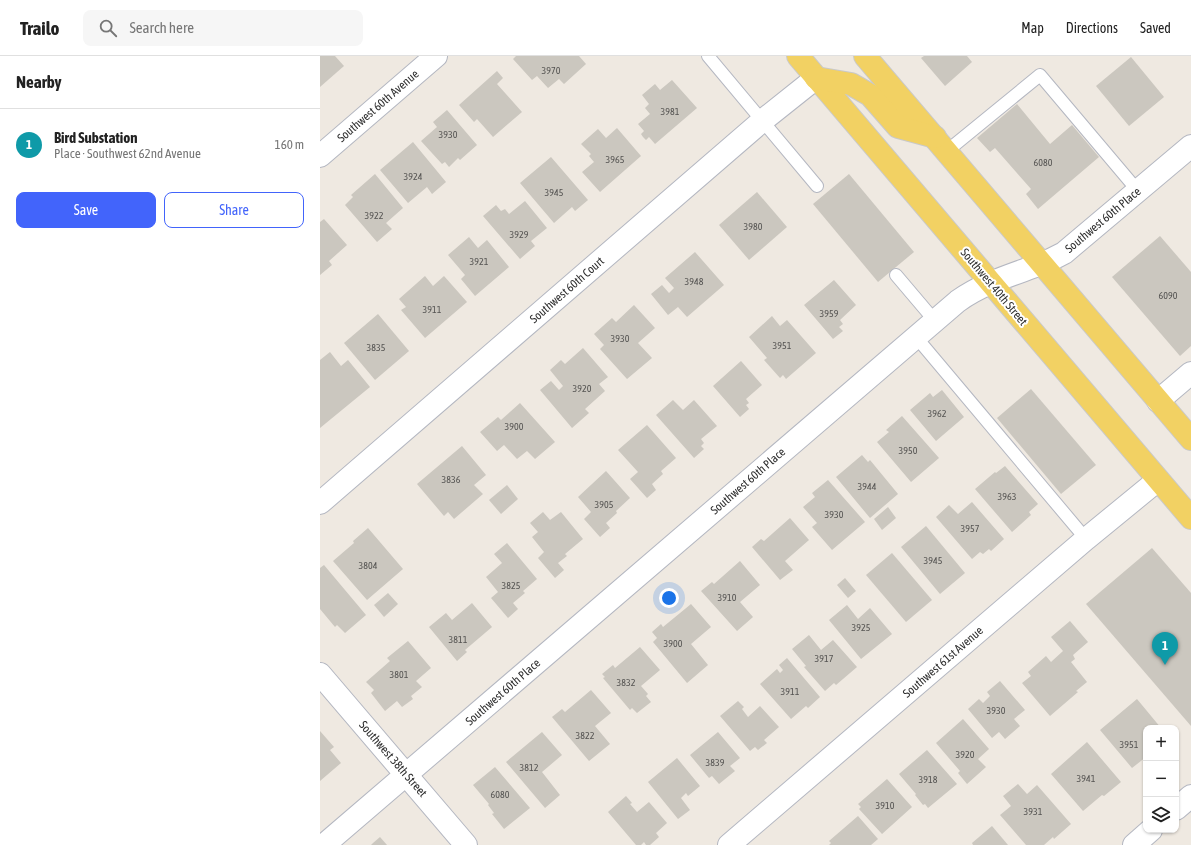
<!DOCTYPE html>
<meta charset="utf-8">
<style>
:root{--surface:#fff;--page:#f6f6f6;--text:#222;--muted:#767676;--line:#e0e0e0;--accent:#4264fb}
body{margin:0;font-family:"Asap Condensed",sans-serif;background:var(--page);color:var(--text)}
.controls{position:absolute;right:12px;bottom:12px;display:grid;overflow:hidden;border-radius:8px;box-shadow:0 1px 3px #0004}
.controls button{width:36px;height:36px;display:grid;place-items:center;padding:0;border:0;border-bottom:1px solid var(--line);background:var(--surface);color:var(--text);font:20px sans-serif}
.you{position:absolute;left:349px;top:542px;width:14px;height:14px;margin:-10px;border:3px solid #fff;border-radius:50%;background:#1a73e8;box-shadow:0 0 0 6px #1a73e833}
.badge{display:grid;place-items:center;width:26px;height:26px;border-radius:50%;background:var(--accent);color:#fff;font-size:13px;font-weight:700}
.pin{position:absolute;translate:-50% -33px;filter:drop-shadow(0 1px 2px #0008)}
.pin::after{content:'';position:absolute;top:21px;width:14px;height:12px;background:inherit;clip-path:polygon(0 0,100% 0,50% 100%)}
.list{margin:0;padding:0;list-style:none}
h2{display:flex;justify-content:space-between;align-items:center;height:52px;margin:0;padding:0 16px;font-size:17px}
h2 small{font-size:13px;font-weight:400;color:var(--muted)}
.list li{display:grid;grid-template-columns:26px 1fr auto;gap:12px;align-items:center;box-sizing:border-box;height:72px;padding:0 16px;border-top:1px solid var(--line)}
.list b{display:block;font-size:15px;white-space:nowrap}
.list p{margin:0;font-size:13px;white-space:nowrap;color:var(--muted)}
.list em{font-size:13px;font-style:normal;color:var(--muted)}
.actions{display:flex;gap:8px;padding:12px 16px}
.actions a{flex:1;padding:9px 0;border:1px solid var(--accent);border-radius:8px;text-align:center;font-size:14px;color:var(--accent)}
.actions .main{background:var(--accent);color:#fff}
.icon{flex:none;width:22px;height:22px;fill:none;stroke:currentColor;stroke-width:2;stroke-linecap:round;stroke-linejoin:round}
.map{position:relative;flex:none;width:871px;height:789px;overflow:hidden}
header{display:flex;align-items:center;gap:24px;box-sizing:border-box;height:56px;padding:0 20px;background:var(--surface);border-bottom:1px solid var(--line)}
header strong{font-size:19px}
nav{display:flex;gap:22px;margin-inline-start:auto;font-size:14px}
.search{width:280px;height:36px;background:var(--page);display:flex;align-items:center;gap:10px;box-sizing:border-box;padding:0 14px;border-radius:8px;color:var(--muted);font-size:15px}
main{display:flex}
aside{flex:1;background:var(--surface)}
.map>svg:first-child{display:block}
</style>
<header>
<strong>Trailo</strong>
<div class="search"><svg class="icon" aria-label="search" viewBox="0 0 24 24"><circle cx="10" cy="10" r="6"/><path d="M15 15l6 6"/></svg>Search here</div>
<nav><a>Map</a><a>Directions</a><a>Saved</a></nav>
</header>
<main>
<aside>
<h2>Nearby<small></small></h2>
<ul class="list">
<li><span class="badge" style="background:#0f9aa8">1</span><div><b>Bird Substation</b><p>Place · Southwest 62nd Avenue</p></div><em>160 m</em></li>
</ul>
<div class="actions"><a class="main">Save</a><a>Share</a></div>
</aside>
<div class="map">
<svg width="871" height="789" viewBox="0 0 871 789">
<rect width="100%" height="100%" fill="#efe9e1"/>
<g fill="#cbc7bf">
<polygon points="0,0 15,0 24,10 0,31"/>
<polygon points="196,0 259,0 266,8 244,28 239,23 228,32 217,20 212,24 193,3"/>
<polygon points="604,0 647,0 652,6 625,30 601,2"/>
<polygon points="811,1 844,41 809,70 776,30"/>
<polygon points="177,15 183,22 177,28 202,56 173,81 157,63 154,66 139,49"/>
<polygon points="352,24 377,52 335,88 329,81 326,84 323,81 321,78 324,75 318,68 330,58 325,52 329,48 322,39 335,28 340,34"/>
<polygon points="697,48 730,88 752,69 779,101 718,153 706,138 711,133 675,92 670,96 657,82"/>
<polygon points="127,54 157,89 140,104 138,102 129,111 125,106 122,108 101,85 117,71 113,66"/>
<polygon points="297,72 321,100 280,136 262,116 274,106 269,100 271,98 261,88 278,73 286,82"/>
<polygon points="93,86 126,126 112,138 107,131 88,147 60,114"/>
<polygon points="231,101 268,144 255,155 252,151 234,167 200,127"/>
<polygon points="55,118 83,152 66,167 72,173 57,186 25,149 33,141 31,139"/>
<polygon points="529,118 594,196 558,226 493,148"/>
<polygon points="437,136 467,171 429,204 399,169"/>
<polygon points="205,145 227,172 211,185 215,190 200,203 163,160 176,149 181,155 185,153 189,158"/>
<polygon points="4,163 27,189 9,205 12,209 0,219 0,166"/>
<polygon points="840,180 871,216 871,290 860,300 792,221"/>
<polygon points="149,181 158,192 167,184 189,211 155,240 141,223 145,219 128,199"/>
<polygon points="375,196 404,229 367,261 358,251 348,259 331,238 342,229 349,237 354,232 345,222"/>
<polygon points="105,220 113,230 124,220 147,246 105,282 81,254 86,251 79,243"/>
<polygon points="514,224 536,249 520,264 523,268 519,271 523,275 513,283 484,249"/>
<polygon points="314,249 335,272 318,287 332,302 307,323 280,293 284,289 274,278 292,262 296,266"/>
<polygon points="58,258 89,295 55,324 24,287"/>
<polygon points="452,260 460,270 467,264 496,297 466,323 463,319 460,322 444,304 447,302 429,281"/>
<polygon points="263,292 288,321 279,328 285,335 265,353 269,357 252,372 220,334 231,325 239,334 243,330 230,314 241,304 245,308"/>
<polygon points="10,296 21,310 28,304 50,331 0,372 0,304"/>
<polygon points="421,305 442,329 426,343 429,347 426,349 429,353 420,361 393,330"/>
<polygon points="711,333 776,409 741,438 677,362"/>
<polygon points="622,334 644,361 616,385 590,354 610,337 613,341"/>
<polygon points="353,344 363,354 374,344 397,370 381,383 384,387 381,390 384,393 374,402 336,359"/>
<polygon points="200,347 235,386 215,403 207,395 197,403 184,389 177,395 160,376 178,361 181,364"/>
<polygon points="582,360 619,402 591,426 557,386 569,376 566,374"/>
<polygon points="327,369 356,402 341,415 343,418 332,428 336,434 327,442 310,423 318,416 298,394"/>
<polygon points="142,390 166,419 154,429 163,438 134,463 128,456 124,460 97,428"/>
<polygon points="542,399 548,406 550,404 578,438 550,462 516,421"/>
<polygon points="685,410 718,448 709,456 711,459 692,476 655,433 675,416 676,417"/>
<polygon points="286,415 310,442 296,455 297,457 286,467 290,472 280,481 264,463 271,456 258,441"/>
<polygon points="508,424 545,466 512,494 492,471 497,467 483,451 495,441 492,437"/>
<polygon points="187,429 198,443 181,458 169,444"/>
<polygon points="652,446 684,483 671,495 669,493 663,498 660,496 652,503 616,461 629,449 638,458"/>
<polygon points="568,451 576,462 562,474 554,463"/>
<polygon points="223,456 230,464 241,456 263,483 245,498 247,500 238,507 244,514 235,522 218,502 224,496 212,481 218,476 210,467"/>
<polygon points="470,462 489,484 465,505 473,514 460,524 432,491 441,483 444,485"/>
<polygon points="606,470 645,517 620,538 581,491"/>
<polygon points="48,472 83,513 47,544 13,505 34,487 33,485"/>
<polygon points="187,487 217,523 203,535 205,537 193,547 198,553 188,562 171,542 178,536 166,521 182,507 174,498"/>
<polygon points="832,492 871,537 871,670 766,548"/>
<polygon points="572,497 612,544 586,566 546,519"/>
<polygon points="420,505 440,529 420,546 433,561 417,575 381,535 392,526 394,528"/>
<polygon points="4,509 46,559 25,577 17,569 15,571 0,553 0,512"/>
<polygon points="525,522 536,535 528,542 517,529"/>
<polygon points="68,537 78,548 64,561 54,549"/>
<polygon points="152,547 172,571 145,594 147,596 137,605 109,571 126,557 132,564"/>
<polygon points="371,548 391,571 371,588 388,609 367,627 333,586 337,582 332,576 341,568 343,571"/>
<polygon points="527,549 538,563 550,552 572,578 541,603 509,564"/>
<polygon points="750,565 768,586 753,599 755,603 751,606 767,626 756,635 758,636 730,660 702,627 711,620 708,616 726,600 731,606 743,595 731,581"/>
<polygon points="489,579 501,594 513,584 537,611 516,629 514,627 505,635 484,611 486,610 472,593"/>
<polygon points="88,585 111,612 96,625 102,631 91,640 93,643 82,651 77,645 65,655 51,637 54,634 46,626 70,605 67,602"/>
<polygon points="320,591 340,614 321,630 328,638 326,640 331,646 317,657 312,652 310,654 283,622 285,621 282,618 293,609 295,612"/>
<polygon points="467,602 500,641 488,652 486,650 471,663 440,628 457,613 460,617 463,614 459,609"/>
<polygon points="680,625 705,654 694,663 700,670 685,683 679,676 672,682 648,653 659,643 663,647 670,640 667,636"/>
<polygon points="271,634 291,657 275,670 290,688 269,705 232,661 242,653 245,656"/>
<polygon points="817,643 841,672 826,672 826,701 812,712 780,674"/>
<polygon points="418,645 424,651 422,653 428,661 440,650 459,671 444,684 447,687 438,694 435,691 430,695 400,660"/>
<polygon points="643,663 669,693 658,703 666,711 647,728 638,717 640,715 616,687"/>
<polygon points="0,675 14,691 10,694 21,707 0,725"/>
<polygon points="222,676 242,699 222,716 240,739 225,752 186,706"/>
<polygon points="398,676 420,702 410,710 415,715 399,728 392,720 389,722 370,699"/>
<polygon points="767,686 801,726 784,740 782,739 763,755 731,718"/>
<polygon points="607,694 637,728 608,752 605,748 603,749 595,739 596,738 579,718"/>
<polygon points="357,702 380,730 368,740 366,737 361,742 370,754 358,763 328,726"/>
<polygon points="175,711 210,752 184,773 172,758 174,757 168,749 169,748 153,729"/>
<polygon points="567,723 592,751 562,778 539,753 541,751 538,748"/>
<polygon points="698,728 707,738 717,729 751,768 734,783 733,781 724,789 706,789 680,759 691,750 683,740"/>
<polygon points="306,740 312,747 310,748 317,756 329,746 347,767 336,777 339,781 330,789 326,789 324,786 321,789 316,789 288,756"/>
<polygon points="538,760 558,783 551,789 509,789 511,787 509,785"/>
<polygon points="672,770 688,789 653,789 652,787"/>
<polygon points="60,781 67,789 51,789 53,787"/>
</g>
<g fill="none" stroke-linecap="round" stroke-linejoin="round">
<g stroke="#b4b7c1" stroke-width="14">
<g id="lane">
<polyline points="388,0 497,130"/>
<polyline points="627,95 720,19 818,135"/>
<polyline points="576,219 615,265"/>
<polyline points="596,281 766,483"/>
</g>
</g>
<g stroke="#b4b7c1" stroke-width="24">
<g id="street">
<polyline points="0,100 116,0"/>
<polyline points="838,345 871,317"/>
<polyline points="0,447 442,65 496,22"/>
<polyline points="0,618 146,789"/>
<path d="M4 789 638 245C663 227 692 219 721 208 729 205 736 201 744 197L871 90"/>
<polyline points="409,789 766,483 838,424"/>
</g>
</g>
<g stroke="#b4b7c1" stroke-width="24">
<g id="secondary">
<polyline points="856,753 871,740"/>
<polyline points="814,789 831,774"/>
</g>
</g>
<g stroke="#c9c9c9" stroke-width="24">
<g id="primary">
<polyline points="478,0 871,462"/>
<polyline points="545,0 871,383"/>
<polyline points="496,22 531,28 550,39 578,71 615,81"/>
</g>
</g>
<use href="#lane" stroke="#fff" stroke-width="12"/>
<use href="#street" stroke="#fff" stroke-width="22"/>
<use href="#secondary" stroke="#fff" stroke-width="22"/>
<use href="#primary" stroke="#f2d163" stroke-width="22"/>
</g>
<g text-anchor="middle" stroke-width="4" stroke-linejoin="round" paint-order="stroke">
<g font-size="10" fill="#555452">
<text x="231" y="18">3970</text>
<text x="350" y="59">3981</text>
<text x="128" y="82">3930</text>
<text x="295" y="107">3965</text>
<text x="723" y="110">6080</text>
<text x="93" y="124">3924</text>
<text x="234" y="140">3945</text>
<text x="54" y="163">3922</text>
<text x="433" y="174">3980</text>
<text x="199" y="182">3929</text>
<text x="159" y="209">3921</text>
<text x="374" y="229">3948</text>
<text x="848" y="243">6090</text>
<text x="112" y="257">3911</text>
<text x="509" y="261">3959</text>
<text x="300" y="286">3930</text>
<text x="462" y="293">3951</text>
<text x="56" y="295">3835</text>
<text x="262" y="336">3920</text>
<text x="617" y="361">3962</text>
<text x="194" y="374">3900</text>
<text x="588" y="398">3950</text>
<text x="131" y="427">3836</text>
<text x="547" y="434">3944</text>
<text x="687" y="444">3963</text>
<text x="284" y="452">3905</text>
<text x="514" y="462">3930</text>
<text x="650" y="476">3957</text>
<text x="613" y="508">3945</text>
<text x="48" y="513">3804</text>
<text x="191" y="533">3825</text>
<text x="407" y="545">3910</text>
<text x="541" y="575">3925</text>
<text x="138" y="587">3811</text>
<text x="353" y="591">3900</text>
<text x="504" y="606">3917</text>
<text x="79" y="622">3801</text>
<text x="306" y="630">3832</text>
<text x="470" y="639">3911</text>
<text x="676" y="658">3930</text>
<text x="265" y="683">3822</text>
<text x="809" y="692">3951</text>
<text x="645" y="702">3920</text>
<text x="395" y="710">3839</text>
<text x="209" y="715">3812</text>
<text x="766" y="726">3941</text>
<text x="608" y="727">3918</text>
<text x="180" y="742">6080</text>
<text x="565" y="753">3910</text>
<text x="713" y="759">3931</text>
</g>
<g font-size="12" fill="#2e2e2e" stroke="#fff">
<text transform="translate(58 50) rotate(-41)" y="4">Southwest 60th Avenue</text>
<text transform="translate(783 164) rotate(-40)" y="4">Southwest 60th Place</text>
<text transform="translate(674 231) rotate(50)" y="4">Southwest 40th Street</text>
<text transform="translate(247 234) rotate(-41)" y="4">Southwest 60th Court</text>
<text transform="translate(428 425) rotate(-41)" y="4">Southwest 60th Place</text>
<text transform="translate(623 606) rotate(-41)" y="4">Southwest 61st Avenue</text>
<text transform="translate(183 636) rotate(-41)" y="4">Southwest 60th Place</text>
<text transform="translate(73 703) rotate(49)" y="4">Southwest 38th Street</text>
</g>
</g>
</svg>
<div class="controls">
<button>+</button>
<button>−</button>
<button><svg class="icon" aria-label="layers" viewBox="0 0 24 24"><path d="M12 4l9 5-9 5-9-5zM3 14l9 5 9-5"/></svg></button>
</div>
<div class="you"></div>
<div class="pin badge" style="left:845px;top:609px;background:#0f9aa8">1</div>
</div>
</main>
